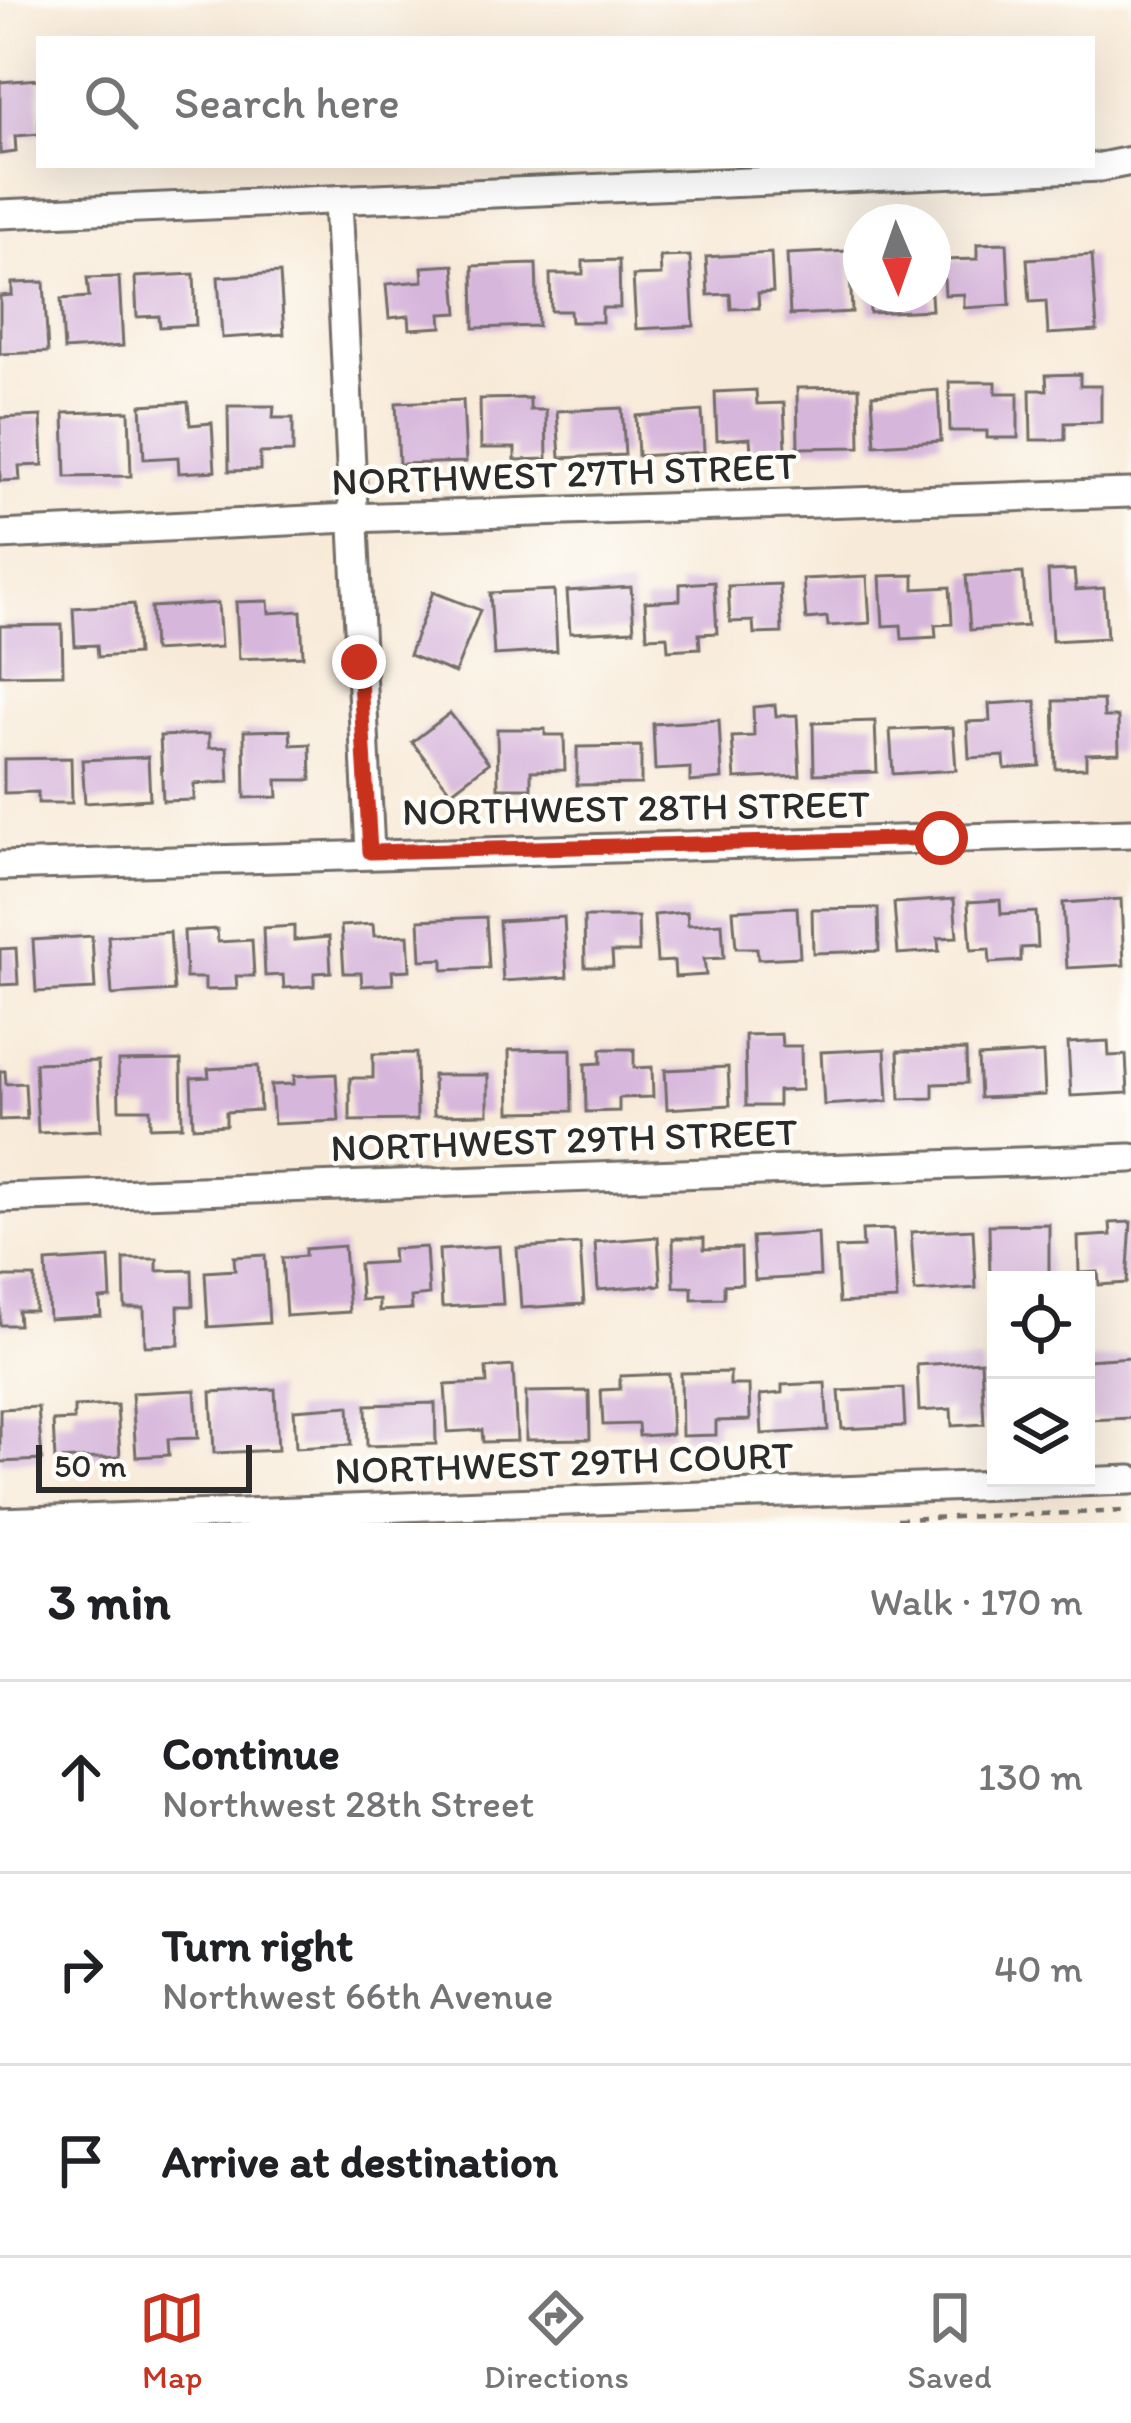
<!DOCTYPE html>
<meta charset="utf-8">
<style>
:root{--surface:#fff;--page:#f6f6f6;--text:#202124;--muted:#757577;--line:#e0e0e0;--accent:#c8321e}
body{margin:0;font-family:Itim,sans-serif;background:var(--page);color:var(--text)}
.controls{position:absolute;right:36px;bottom:36px;display:grid;overflow:hidden;border-radius:0px;box-shadow:0 12px 48px #0002}
.controls button{width:108px;height:108px;display:grid;place-items:center;padding:0;border:0;border-bottom:3px solid var(--line);background:var(--surface);color:var(--text);font:60px sans-serif}
.compass{position:absolute;left:843px;top:204px;width:108px;height:108px;border-radius:50%;background:var(--surface);box-shadow:0 12px 48px #0002;rotate:178deg}
.scale{position:absolute;left:36px;bottom:30px;width:216px;box-sizing:border-box;padding-left:12px;border:6px solid #2b2b2b;border-top:0;font-size:33px;line-height:42px;white-space:nowrap;color:#2b2b2b;-webkit-text-stroke:9px #fdfcf7;paint-order:stroke}
.stop{position:absolute;width:36px;height:36px;margin:-27px;border:9px solid #c8321e;border-radius:50%;background:#fff}
.stop.end{background:#c8321e;border-color:#fff;box-shadow:0 3px 12px #0008}
.list{margin:0;padding:0;list-style:none}
h2{display:flex;justify-content:space-between;align-items:center;height:156px;margin:0;padding:0 48px;font-size:51px}
h2 small{font-size:39px;font-weight:400;color:var(--muted)}
.list li{display:grid;grid-template-columns:78px 1fr auto;gap:36px;align-items:center;box-sizing:border-box;height:192px;padding:0 48px;border-top:3px solid var(--line)}
.list b{display:block;font-size:45px;white-space:nowrap}
.list p{margin:0;font-size:39px;white-space:nowrap;color:var(--muted)}
.list em{font-size:39px;font-style:normal;color:var(--muted)}
.icon{flex:none;width:66px;height:66px;fill:none;stroke:currentColor;stroke-width:2;stroke-linecap:round;stroke-linejoin:round}
.map{position:relative;flex:none;width:1131px;height:1523px;overflow:hidden}
.search{position:absolute;background:var(--surface);box-shadow:0 12px 48px #0002;left:36px;right:36px;top:36px;height:132px;display:flex;align-items:center;gap:30px;box-sizing:border-box;padding:0 42px;border-radius:0px;color:var(--muted);font-size:45px}
.sheet{height:732px;background:var(--surface)}
nav{display:flex;justify-content:space-around;align-items:center;box-sizing:border-box;height:168px;border-top:3px solid var(--line);background:var(--surface);font-size:33px;color:var(--muted)}
nav a{display:grid;justify-items:center;gap:6px}
nav .on{color:var(--accent)}
.map>svg:first-child{display:block}
</style>
<div class="map">
<svg width="1131" height="1523" viewBox="0 0 1131 1523">
<rect width="100%" height="100%" fill="#fdfcf7"/>
<filter id="ink" filterUnits="userSpaceOnUse"><feTurbulence type="fractalNoise" baseFrequency=".00833" numOctaves="2"/><feDisplacementMap in="SourceGraphic" scale="24" xChannelSelector="R" yChannelSelector="G"/><feConvolveMatrix kernelMatrix="1 2 1 2 8 2 1 2 1" color-interpolation-filters="sRGB"/></filter>
<filter id="wash" filterUnits="userSpaceOnUse"><feTurbulence type="fractalNoise" baseFrequency=".004" numOctaves="4" result="noise"/><feDisplacementMap in="SourceGraphic" scale="48" xChannelSelector="R" yChannelSelector="G"/><feGaussianBlur stdDeviation="2.7" result="paint"/><feColorMatrix in="noise" values="0 0 0 0 0 0 0 0 0 0 0 0 0 0 0 0 0 1.4 0 .05"/><feComposite in="paint" operator="in"/></filter>
<g filter="url(#wash)">
<rect width="100%" height="100%" fill="#f8ead8"/>
<g id="blocks">
<g fill="#d7b6dc">
<polygon points="39,79 39,134 15,136 16,152 0,154 0,82"/>
<polygon points="1007,243 1010,305 964,308 964,294 945,295 943,260 977,259 977,244"/>
<polygon points="849,251 852,312 790,315 787,254"/>
<polygon points="771,253 773,292 758,293 759,308 731,309 730,294 708,295 706,257"/>
<polygon points="1092,255 1097,331 1048,334 1046,301 1030,302 1027,259"/>
<polygon points="690,256 694,326 636,329 633,276 661,275 660,257"/>
<polygon points="619,260 620,308 602,308 602,322 571,322 570,311 551,311 550,274 583,274 583,261"/>
<polygon points="536,264 538,326 474,328 473,266"/>
<polygon points="454,265 458,313 441,314 442,327 410,329 409,316 389,318 386,284 423,281 422,267"/>
<polygon points="280,273 284,334 222,338 218,277"/>
<polygon points="194,274 196,325 160,327 159,316 137,317 135,277"/>
<polygon points="119,277 123,346 64,350 61,299 89,297 87,278"/>
<polygon points="44,282 48,352 0,354 0,296 12,295 12,283"/>
<polygon points="869,294 931,294 932,310 870,313"/>
<polygon points="1080,374 1080,386 1101,386 1101,422 1065,423 1065,440 1031,440 1030,390 1047,390 1046,375"/>
<polygon points="949,382 996,382 996,393 1018,393 1018,438 987,438 987,431 950,431"/>
<polygon points="859,387 860,447 798,448 797,388"/>
<polygon points="756,390 757,404 784,403 786,450 751,452 750,438 717,440 715,392"/>
<polygon points="938,390 941,441 875,445 872,395"/>
<polygon points="530,398 530,410 546,410 547,459 515,460 515,448 481,448 480,399"/>
<polygon points="463,400 466,462 399,464 396,403"/>
<polygon points="188,402 190,425 212,423 215,471 179,473 178,457 144,459 141,405"/>
<polygon points="228,406 274,406 273,418 293,418 293,452 260,453 260,470 229,471"/>
<polygon points="622,408 625,455 560,458 557,411"/>
<polygon points="129,411 131,476 66,477 64,413"/>
<polygon points="702,411 704,452 638,456 636,416"/>
<polygon points="41,416 43,465 19,466 20,480 0,481 0,418"/>
<polygon points="1074,570 1076,590 1104,588 1107,638 1052,641 1048,571"/>
<polygon points="1023,573 1027,626 970,630 966,576"/>
<polygon points="914,575 914,589 950,587 952,624 935,625 936,637 902,639 901,625 883,626 880,576"/>
<polygon points="867,576 870,623 828,626 827,617 806,619 803,579"/>
<polygon points="714,582 717,633 699,634 700,648 668,650 667,636 647,637 645,602 680,600 680,584"/>
<polygon points="780,584 782,633 754,634 753,621 730,622 728,586"/>
<polygon points="631,587 634,630 570,633 567,591"/>
<polygon points="554,590 557,651 494,655 490,593"/>
<polygon points="433,592 480,610 455,673 409,655"/>
<polygon points="268,601 269,613 301,611 303,656 239,659 236,602"/>
<polygon points="218,603 221,647 153,651 151,607"/>
<polygon points="134,604 137,654 98,657 97,645 75,646 73,608"/>
<polygon points="62,625 63,674 0,675 0,626"/>
<polygon points="1103,700 1104,717 1118,717 1119,753 1086,754 1086,768 1056,769 1054,701"/>
<polygon points="1036,701 1040,766 1005,769 1004,756 969,758 967,722 990,721 989,704"/>
<polygon points="775,705 776,716 797,715 800,776 735,779 732,737 754,736 753,707"/>
<polygon points="450,713 489,763 451,792 412,742"/>
<polygon points="719,720 722,779 690,782 690,768 655,770 653,724"/>
<polygon points="875,721 877,772 814,774 813,723"/>
<polygon points="953,727 956,770 893,774 890,730"/>
<polygon points="497,729 545,729 545,735 564,735 565,770 531,771 531,788 498,788"/>
<polygon points="290,730 291,745 310,744 311,780 277,780 278,797 245,798 244,731"/>
<polygon points="209,734 209,748 227,747 229,782 194,784 194,800 163,801 160,736"/>
<polygon points="641,746 641,784 577,785 577,747"/>
<polygon points="148,757 150,799 85,803 82,760"/>
<polygon points="71,758 72,803 38,803 38,792 4,793 4,759"/>
<polygon points="954,899 957,937 938,938 939,951 898,954 894,903"/>
<polygon points="1121,899 1124,965 1067,968 1063,903"/>
<polygon points="1000,900 1001,914 1036,912 1038,947 1021,948 1021,961 990,963 989,949 971,950 968,902"/>
<polygon points="797,907 800,957 758,959 757,948 736,948 733,910"/>
<polygon points="878,908 879,951 813,953 812,909"/>
<polygon points="687,912 688,925 722,923 724,958 704,959 706,975 675,977 674,961 657,962 654,915"/>
<polygon points="486,917 489,968 443,970 443,959 421,960 419,920"/>
<polygon points="564,917 567,977 503,981 499,921"/>
<polygon points="584,917 638,917 639,952 612,952 613,967 585,967"/>
<polygon points="373,924 374,936 408,935 410,970 392,971 393,984 362,986 361,973 344,973 341,926"/>
<polygon points="294,926 294,940 329,937 331,972 314,973 314,986 284,988 283,975 265,976 263,928"/>
<polygon points="217,929 218,942 252,940 254,976 236,976 237,989 205,990 205,978 186,978 184,931"/>
<polygon points="170,932 174,991 112,995 108,936"/>
<polygon points="92,936 95,989 36,992 33,940"/>
<polygon points="16,948 18,984 0,985 0,949"/>
<polygon points="781,1034 782,1046 801,1046 802,1090 778,1091 778,1106 746,1106 745,1035"/>
<polygon points="1108,1041 1109,1056 1126,1055 1128,1093 1071,1096 1068,1043"/>
<polygon points="571,1049 572,1111 510,1112 509,1050"/>
<polygon points="601,1049 634,1049 634,1068 652,1067 653,1097 619,1098 619,1111 586,1112 585,1064 601,1063"/>
<polygon points="885,1049 888,1101 824,1105 821,1052"/>
<polygon points="966,1050 967,1083 933,1084 933,1098 900,1099 898,1051"/>
<polygon points="416,1053 417,1120 350,1121 350,1078 373,1078 373,1054"/>
<polygon points="1043,1053 1045,1095 980,1098 978,1057"/>
<polygon points="181,1060 182,1126 150,1127 150,1109 119,1109 118,1061"/>
<polygon points="98,1061 101,1130 38,1133 35,1063"/>
<polygon points="258,1066 260,1110 226,1112 226,1125 193,1127 191,1078 209,1077 208,1069"/>
<polygon points="728,1067 730,1105 667,1109 665,1070"/>
<polygon points="0,1071 5,1071 6,1084 25,1083 27,1119 0,1120"/>
<polygon points="336,1074 339,1121 274,1124 271,1085 294,1084 294,1076"/>
<polygon points="433,1075 488,1075 488,1114 434,1115"/>
<polygon points="1131,1222 1127,1283 1099,1285 1098,1272 1079,1273 1078,1237 1111,1235 1110,1223"/>
<polygon points="1049,1224 1049,1278 990,1278 989,1225"/>
<polygon points="893,1229 897,1300 839,1303 836,1248 863,1247 862,1230"/>
<polygon points="973,1229 976,1288 915,1292 911,1232"/>
<polygon points="818,1233 820,1276 755,1280 752,1237"/>
<polygon points="658,1237 661,1285 598,1290 595,1242"/>
<polygon points="673,1238 704,1238 704,1249 741,1248 742,1284 724,1285 724,1298 692,1299 692,1287 674,1287"/>
<polygon points="580,1244 584,1304 521,1308 517,1248"/>
<polygon points="344,1246 349,1312 286,1316 282,1258 305,1256 305,1249"/>
<polygon points="499,1246 503,1304 442,1307 439,1250"/>
<polygon points="426,1247 429,1295 411,1297 412,1309 379,1311 379,1299 361,1300 359,1264 393,1262 392,1249"/>
<polygon points="265,1255 269,1323 208,1327 205,1272 235,1270 234,1257"/>
<polygon points="109,1258 111,1298 100,1299 101,1316 49,1319 46,1262"/>
<polygon points="124,1259 157,1259 157,1271 192,1270 193,1306 178,1306 179,1345 145,1346 144,1308 125,1308"/>
<polygon points="0,1277 35,1277 35,1311 18,1311 19,1325 0,1325"/>
<polygon points="1131,1357 1131,1418 1090,1420 1087,1360"/>
<polygon points="981,1361 984,1424 952,1426 951,1409 919,1411 917,1365"/>
<polygon points="513,1366 517,1441 483,1442 482,1430 448,1432 445,1385 487,1383 486,1368"/>
<polygon points="730,1372 730,1385 749,1385 750,1420 716,1421 716,1435 682,1436 681,1373"/>
<polygon points="669,1374 672,1434 639,1436 638,1424 603,1425 601,1390 620,1389 620,1376"/>
<polygon points="825,1383 828,1430 762,1434 760,1395 782,1393 782,1385"/>
<polygon points="903,1388 905,1426 842,1429 839,1391"/>
<polygon points="275,1389 278,1450 214,1453 211,1392"/>
<polygon points="195,1390 198,1438 168,1439 169,1455 136,1457 132,1393"/>
<polygon points="589,1391 590,1439 526,1440 526,1392"/>
<polygon points="435,1403 436,1444 367,1446 366,1405"/>
<polygon points="117,1405 120,1457 55,1460 53,1421 74,1420 74,1407"/>
<polygon points="349,1406 351,1445 296,1448 294,1410"/>
<polygon points="38,1407 42,1460 0,1462 0,1409"/>
</g>
</g>
</g>
<g filter="url(#ink)">
<use href="#blocks" fill-opacity="0" stroke="#736e68" stroke-width="3"/>
<g fill="none" stroke-linecap="round" stroke-linejoin="round">
<g stroke="#736e68" stroke-width="33">
<g id="street">
<polyline points="338,201 370,852"/>
<polyline points="0,214 1101,167 1131,161"/>
<polyline points="0,535 350,518 1131,493"/>
<polyline points="0,866 1131,833"/>
<polyline points="0,1198 1131,1158"/>
<polyline points="0,1522 1131,1480"/>
</g>
</g>
<polyline stroke="#736e68" stroke-width="4.5" stroke-dasharray="9 9" stroke-linecap="butt" points="897,1519 1131,1511"/>
<use href="#street" stroke="#fff" stroke-width="27"/>
</g>
</g>
<g fill="none" stroke-linecap="round" stroke-linejoin="round" filter="url(#ink)">
<polyline stroke="#c8321e" stroke-width="15" points="359,662 370,852 941,838"/>
</g>
<g text-anchor="middle" stroke-width="9" stroke-linejoin="round" paint-order="stroke">
<g font-size="39" fill="#2b2b2b" stroke="#fdfcf7">
<text transform="translate(564 473) rotate(-2)" y="14">NORTHWEST 27TH STREET</text>
<text transform="translate(636 807) rotate(-1)" y="14">NORTHWEST 28TH STREET</text>
<text transform="translate(564 1139) rotate(-2)" y="14">NORTHWEST 29TH STREET</text>
<text transform="translate(564 1462) rotate(-2)" y="14">NORTHWEST 29TH COURT</text>
</g>
</g>
</svg>
<div class="controls">
<button><svg class="icon" aria-label="locate" viewBox="0 0 24 24"><circle cx="12" cy="12" r="6"/><path d="M12 2v4M12 18v4M2 12h4M18 12h4"/></svg></button>
<button><svg class="icon" aria-label="layers" viewBox="0 0 24 24"><path d="M12 4l9 5-9 5-9-5zM3 14l9 5 9-5"/></svg></button>
</div>
<svg class="compass" viewBox="-18 -18 36 36"><path d="M0-13l5 13h-10z" fill="#e53935"/><path d="M0 13l5-13h-10z" fill="#757577"/></svg>
<div class="scale">50 m</div>
<div class="stop" style="left:941px;top:838px"></div>
<div class="stop end" style="left:359px;top:662px"></div>
<div class="search"><svg class="icon" aria-label="search" viewBox="0 0 24 24"><circle cx="10" cy="10" r="6"/><path d="M15 15l6 6"/></svg>Search here</div>
</div>
<section class="sheet">
<h2>3 min<small>Walk · 170 m</small></h2>
<ul class="list">
<li><svg class="icon" aria-label="ahead" viewBox="0 0 24 24"><path d="M12 20V5M6 11l6-6 6 6"/></svg><div><b>Continue</b><p>Northwest 28th Street</p></div><em>130 m</em></li>
<li><svg class="icon" aria-label="right" viewBox="0 0 24 24"><path d="M7 20v-9h11M14 6l5 5-5 5"/></svg><div><b>Turn right</b><p>Northwest 66th Avenue</p></div><em>40 m</em></li>
<li><svg class="icon" aria-label="arrive" viewBox="0 0 24 24"><path d="M6 21V4h12l-3 4 3 4H6"/></svg><div><b>Arrive at destination</b></div></li>
</ul>
</section>
<nav>
<a class="on"><svg class="icon" aria-label="map" viewBox="0 0 24 24"><path d="M3 6l6-2 6 2 6-2v14l-6 2-6-2-6 2zM9 4v14M15 6v14"/></svg>Map</a>
<a><svg class="icon" aria-label="directions" viewBox="0 0 24 24"><path d="M12 3l9 9-9 9-9-9zM9 14v-3h6M13 9l2 2-2 2"/></svg>Directions</a>
<a><svg class="icon" aria-label="saved" viewBox="0 0 24 24"><path d="M7 4h10v16l-5-4-5 4z"/></svg>Saved</a>
</nav>
